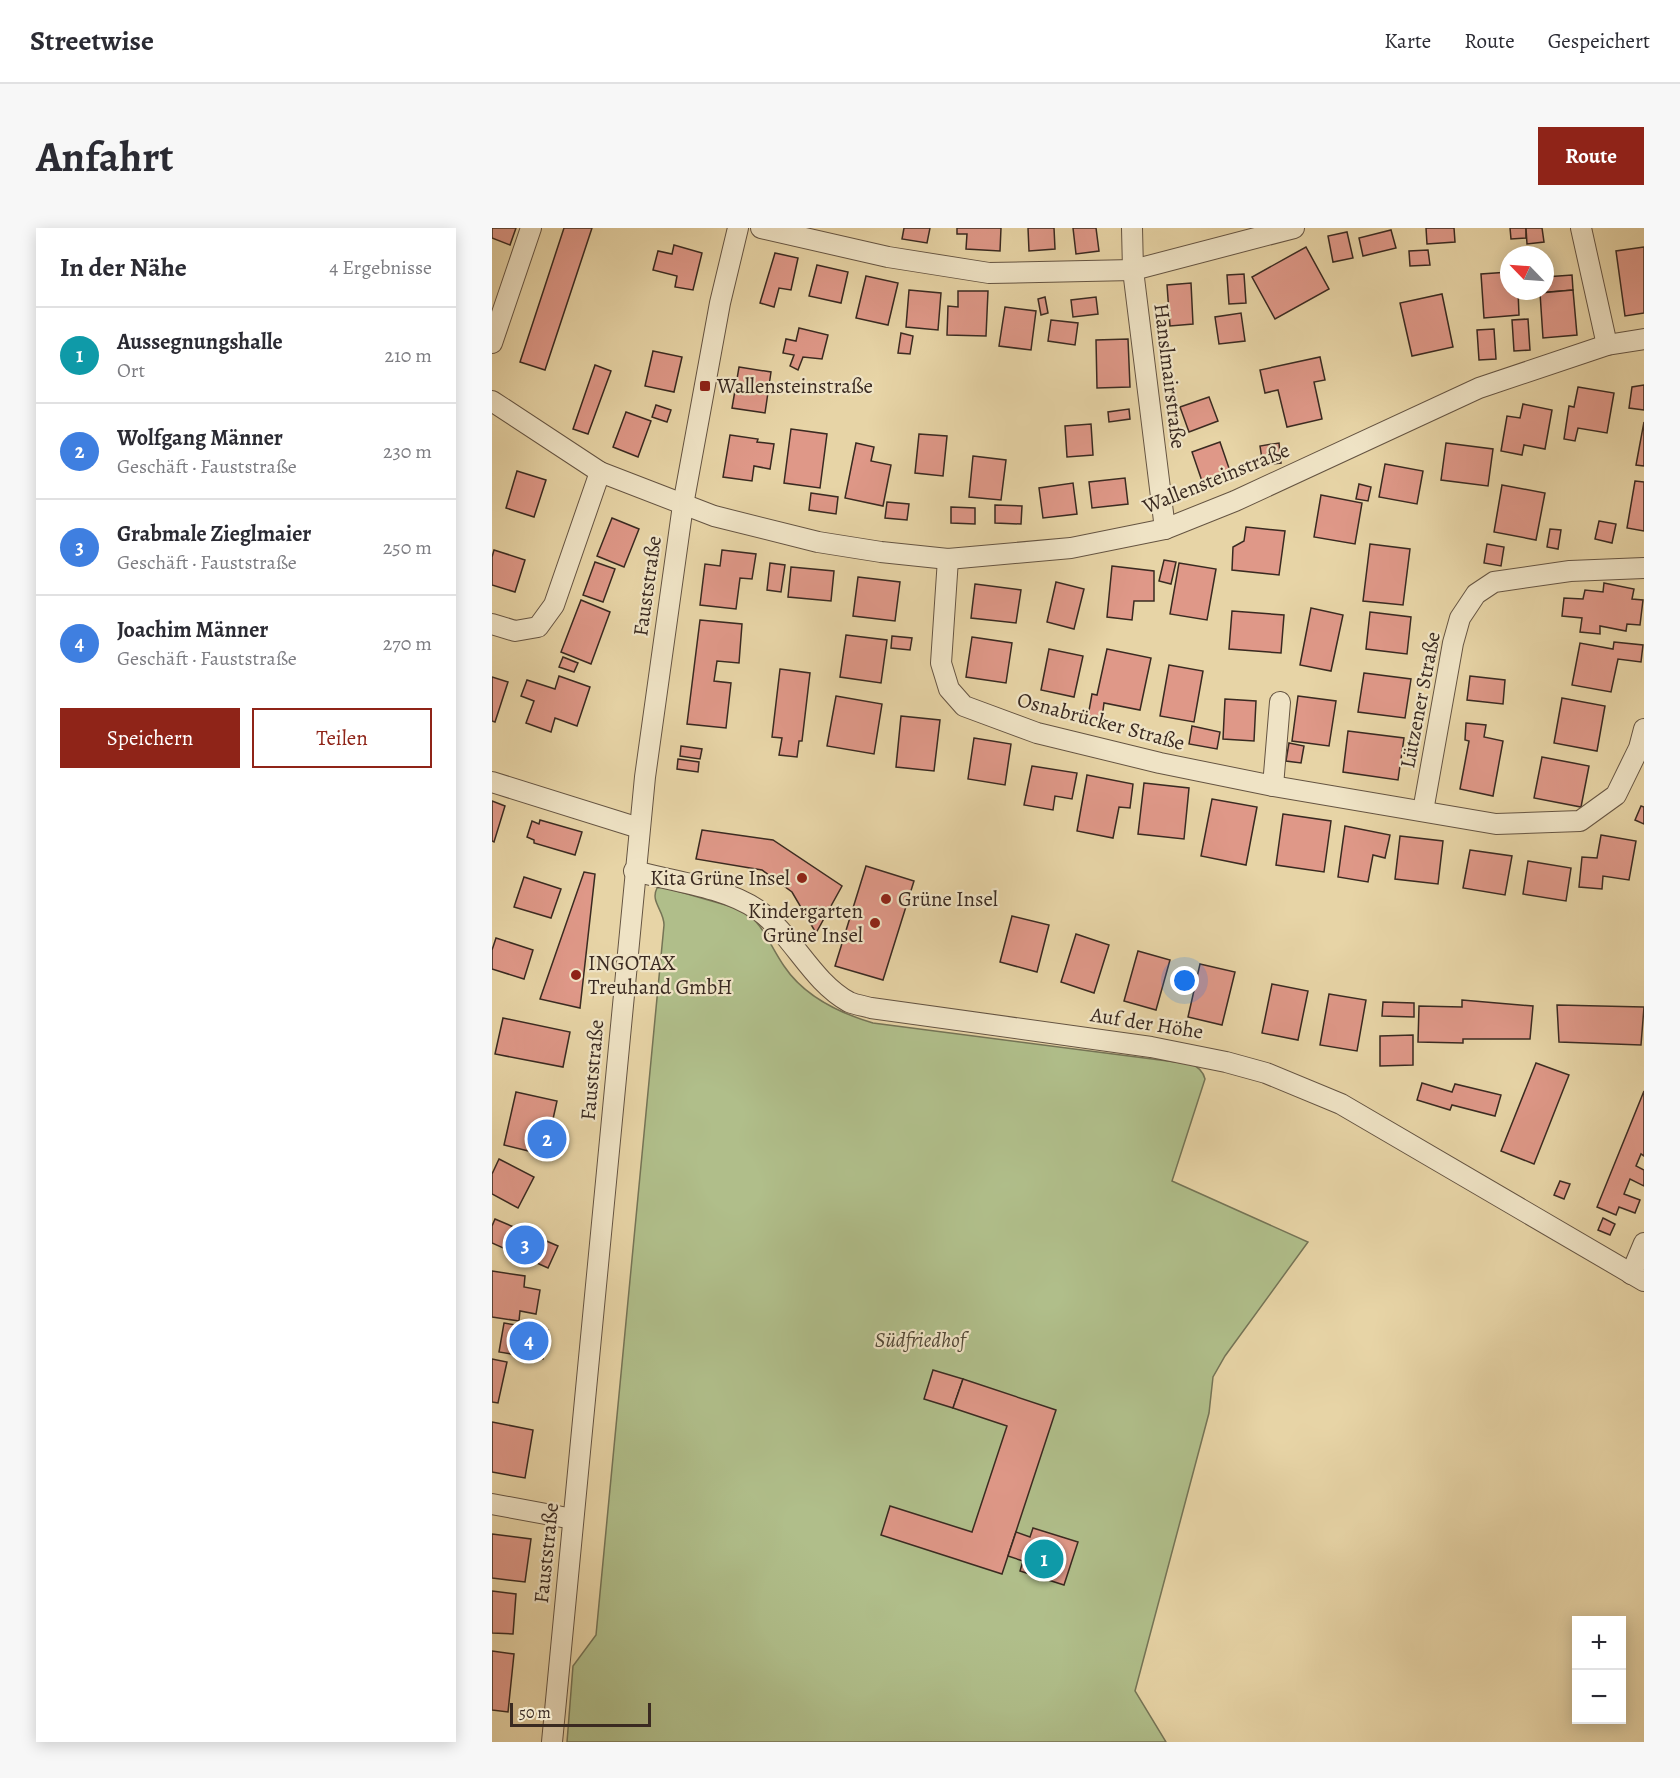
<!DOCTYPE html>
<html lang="de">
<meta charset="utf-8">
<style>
:root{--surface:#fff;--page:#f7f7f7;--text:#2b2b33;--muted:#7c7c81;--line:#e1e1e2;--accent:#8f2418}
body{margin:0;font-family:Alegreya,serif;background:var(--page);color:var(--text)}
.controls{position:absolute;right:18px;bottom:18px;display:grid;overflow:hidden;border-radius:0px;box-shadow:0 3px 15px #0003}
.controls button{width:54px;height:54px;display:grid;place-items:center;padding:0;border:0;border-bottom:2px solid var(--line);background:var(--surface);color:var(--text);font:30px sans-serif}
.compass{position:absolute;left:1008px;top:18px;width:54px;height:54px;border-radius:50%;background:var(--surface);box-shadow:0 3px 15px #0003;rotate:295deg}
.scale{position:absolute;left:18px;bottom:15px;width:141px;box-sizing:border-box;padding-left:6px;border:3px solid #3a2a21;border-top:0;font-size:16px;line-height:21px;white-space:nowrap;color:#3a2a21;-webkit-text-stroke:4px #efe3c5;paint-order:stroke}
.you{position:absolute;left:693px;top:753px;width:21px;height:21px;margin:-15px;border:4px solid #fff;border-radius:50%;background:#1a73e8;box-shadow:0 0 0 9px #1a73e833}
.badge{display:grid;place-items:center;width:39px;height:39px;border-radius:50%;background:var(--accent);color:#fff;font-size:20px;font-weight:700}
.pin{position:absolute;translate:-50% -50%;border:3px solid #fff;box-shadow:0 2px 6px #0006}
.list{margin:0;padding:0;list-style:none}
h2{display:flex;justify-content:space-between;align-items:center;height:78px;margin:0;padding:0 24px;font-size:26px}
h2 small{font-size:20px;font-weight:400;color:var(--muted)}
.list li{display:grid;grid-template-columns:39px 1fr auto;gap:18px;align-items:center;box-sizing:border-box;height:96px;padding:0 24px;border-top:2px solid var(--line)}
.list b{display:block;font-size:22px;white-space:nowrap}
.list p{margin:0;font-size:20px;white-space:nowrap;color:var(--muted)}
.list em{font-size:20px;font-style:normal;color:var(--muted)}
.actions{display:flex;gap:12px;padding:18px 24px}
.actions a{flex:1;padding:14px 0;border:2px solid var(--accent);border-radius:0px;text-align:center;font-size:21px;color:var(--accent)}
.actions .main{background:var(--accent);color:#fff}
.map{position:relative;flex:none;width:1152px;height:1514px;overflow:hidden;border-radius:0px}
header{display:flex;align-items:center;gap:36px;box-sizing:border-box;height:84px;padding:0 30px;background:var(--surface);border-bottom:2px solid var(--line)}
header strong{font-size:28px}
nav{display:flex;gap:33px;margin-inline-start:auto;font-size:21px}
.intro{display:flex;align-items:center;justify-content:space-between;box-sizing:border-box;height:144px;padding:0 36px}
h1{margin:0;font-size:42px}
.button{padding:15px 27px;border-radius:0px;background:var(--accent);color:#fff;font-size:21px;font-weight:700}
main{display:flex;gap:36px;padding:0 36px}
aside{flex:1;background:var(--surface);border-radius:0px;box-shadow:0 3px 15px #0003}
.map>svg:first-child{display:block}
</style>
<header>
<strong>Streetwise</strong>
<nav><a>Karte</a><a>Route</a><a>Gespeichert</a></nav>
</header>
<div class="intro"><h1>Anfahrt</h1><a class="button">Route</a></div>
<main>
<aside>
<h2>In der Nähe<small>4 Ergebnisse</small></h2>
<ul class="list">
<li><span class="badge" style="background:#0f9aa8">1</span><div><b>Aussegnungshalle</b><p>Ort</p></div><em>210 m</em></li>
<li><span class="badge" style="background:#3f7fe0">2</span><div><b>Wolfgang Männer</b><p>Geschäft · Fauststraße</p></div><em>230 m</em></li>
<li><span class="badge" style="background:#3f7fe0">3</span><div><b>Grabmale Zieglmaier</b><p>Geschäft · Fauststraße</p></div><em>250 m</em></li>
<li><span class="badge" style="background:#3f7fe0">4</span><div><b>Joachim Männer</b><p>Geschäft · Fauststraße</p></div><em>270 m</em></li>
</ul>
<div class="actions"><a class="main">Speichern</a><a>Teilen</a></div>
</aside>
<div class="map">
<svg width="1152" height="1514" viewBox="0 0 1152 1514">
<rect width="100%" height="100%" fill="#e7d4a6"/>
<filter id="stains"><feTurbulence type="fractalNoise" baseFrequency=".00333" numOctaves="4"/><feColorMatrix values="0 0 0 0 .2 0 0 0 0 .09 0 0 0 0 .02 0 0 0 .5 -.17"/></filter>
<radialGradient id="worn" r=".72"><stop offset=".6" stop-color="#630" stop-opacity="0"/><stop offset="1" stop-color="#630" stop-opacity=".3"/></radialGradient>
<path fill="#b0be8a" stroke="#757456" stroke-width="1.5" d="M171 659 251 682C271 695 278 718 292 738 312 768 347 785 381 795L699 836C707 839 711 843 713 851L680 953 816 1014 733 1128 721 1149 717 1185 643 1463 674 1514H75L81 1438 104 1407 172 697C172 682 158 674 165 660Z"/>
<g fill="#df9888" stroke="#3a2a21" stroke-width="1.5">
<polygon points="0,0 24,0 18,17 0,10"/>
<polygon points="72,0 100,0 53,142 28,134"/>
<polygon points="412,0 438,0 435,15 410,11"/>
<polygon points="465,0 509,0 508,23 474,21 475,6 465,6"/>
<polygon points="536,0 562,0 563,21 537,23"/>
<polygon points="581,0 604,0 607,23 584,26"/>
<polygon points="934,0 962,0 963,14 935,16"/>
<polygon points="1018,0 1034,0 1034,10 1019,11"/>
<polygon points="1034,0 1050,0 1052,14 1035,16"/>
<polygon points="899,2 904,20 871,28 867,10"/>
<polygon points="855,4 861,30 841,34 836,8"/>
<polygon points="182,17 210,25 201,62 183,59 185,48 161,42 166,23 180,26"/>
<polygon points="814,19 837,61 783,91 760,49"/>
<polygon points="1152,19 1152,85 1133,88 1124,23"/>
<polygon points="936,22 938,37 918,38 917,23"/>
<polygon points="283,25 306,30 299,62 287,60 282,79 268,75"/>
<polygon points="325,37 356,44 349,75 317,68"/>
<polygon points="1017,44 1017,63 1026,63 1027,87 992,90 989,46"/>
<polygon points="752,46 754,75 737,76 735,47"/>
<polygon points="1080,47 1081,62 1044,65 1044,63 1053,63 1053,49"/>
<polygon points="374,48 406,55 396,97 364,90"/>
<polygon points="699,55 701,96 678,98 675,57"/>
<polygon points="417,62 449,65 446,102 414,99"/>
<polygon points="1081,62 1085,107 1051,110 1048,65"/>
<polygon points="466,63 496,63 494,108 455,107 456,78 466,79"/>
<polygon points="950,66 961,119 920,128 908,75"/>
<polygon points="553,69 556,85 549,87 546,71"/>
<polygon points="604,69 606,86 581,89 579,72"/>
<polygon points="513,79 544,83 539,122 507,118"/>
<polygon points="749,85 753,113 727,116 723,89"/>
<polygon points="1036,91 1038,122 1022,123 1020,92"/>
<polygon points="559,92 586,95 583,117 556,113"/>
<polygon points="307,100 336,107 330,131 311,129 306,142 298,138 302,127 291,125 294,111 304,113"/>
<polygon points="1002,101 1004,131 987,132 985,102"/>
<polygon points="409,105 421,108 418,126 406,125"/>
<polygon points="636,111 638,159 605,160 604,112"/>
<polygon points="161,123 190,129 182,164 153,158"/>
<polygon points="828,129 833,152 822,154 830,191 795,199 786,162 773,165 768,142"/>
<polygon points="103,137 119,143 96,206 81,201"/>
<polygon points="247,139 279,144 273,185 240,180"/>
<polygon points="1152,157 1152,182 1137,180 1140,159"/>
<polygon points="1086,159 1122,165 1115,205 1086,200 1083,213 1072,211 1077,178 1082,179"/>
<polygon points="717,169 726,193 697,204 688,179"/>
<polygon points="1031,176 1060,182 1053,221 1032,217 1030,227 1009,223 1015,188 1028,190"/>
<polygon points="164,177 179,182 175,194 160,189"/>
<polygon points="637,181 638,191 617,194 616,184"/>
<polygon points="134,184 159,193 146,229 121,219"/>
<polygon points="1152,194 1152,238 1144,237"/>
<polygon points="599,196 601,227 575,229 573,198"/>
<polygon points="299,201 335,206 328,260 292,255"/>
<polygon points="427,206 455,208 451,248 423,245"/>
<polygon points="238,207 266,211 265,214 282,216 278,241 262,238 260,253 231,249"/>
<polygon points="728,214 739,246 711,256 700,224"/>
<polygon points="364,215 382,219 379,233 399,237 391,278 353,270"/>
<polygon points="787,215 789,235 771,237 768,218"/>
<polygon points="954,215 1001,221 996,258 949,252"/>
<polygon points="481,228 514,232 509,272 477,269"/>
<polygon points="893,236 931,243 925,276 887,269"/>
<polygon points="25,243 54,252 42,289 14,280"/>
<polygon points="633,250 636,276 600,280 597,254"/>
<polygon points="1143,253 1152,254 1152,303 1135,300"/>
<polygon points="581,255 585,286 551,290 547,260"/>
<polygon points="867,256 879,259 876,273 864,271"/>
<polygon points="1010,257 1053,265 1044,312 1002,304"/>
<polygon points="319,265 346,269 344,286 317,282"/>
<polygon points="829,267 870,275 863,316 822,309"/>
<polygon points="395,274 417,276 415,292 393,290"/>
<polygon points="503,277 530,278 529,296 503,295"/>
<polygon points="459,279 483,280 483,296 459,295"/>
<polygon points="120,290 147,301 132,339 105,328"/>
<polygon points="1107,293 1124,296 1120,315 1103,311"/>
<polygon points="754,299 793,303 787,347 740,342 741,319 752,313"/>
<polygon points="1058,301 1069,302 1066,321 1055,319"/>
<polygon points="878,316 918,321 911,377 871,373"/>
<polygon points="995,316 1012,319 1009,338 992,335"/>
<polygon points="2,322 33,332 23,364 0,357 0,329"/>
<polygon points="230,322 264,326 260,351 248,350 244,381 208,377 213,336 228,338"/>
<polygon points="672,332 684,334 679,356 667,353"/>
<polygon points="103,334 123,341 111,374 91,367"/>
<polygon points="278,335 293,337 289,364 275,362"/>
<polygon points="687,335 724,341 715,392 678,386"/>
<polygon points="620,338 662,343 662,373 642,373 640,392 615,389"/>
<polygon points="299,339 342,343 339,373 296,369"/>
<polygon points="366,349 408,354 403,393 361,388"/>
<polygon points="564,354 592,361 582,401 555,394"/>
<polygon points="1112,355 1142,361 1140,371 1151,372 1148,397 1135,396 1134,403 1108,398 1108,406 1088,404 1090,390 1070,388 1072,370 1091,371 1093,362 1111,364"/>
<polygon points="483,356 529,362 524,395 479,390"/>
<polygon points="89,372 118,384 99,436 69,424"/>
<polygon points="819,380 851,387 839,443 808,437"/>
<polygon points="740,383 792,387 789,425 737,421"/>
<polygon points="878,384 919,389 915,426 874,421"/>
<polygon points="208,392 250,396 247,435 225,433 222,453 239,455 234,500 195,496"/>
<polygon points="354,407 395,412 389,455 348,449"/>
<polygon points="400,408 420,410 418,422 399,420"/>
<polygon points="480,409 520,415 514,455 474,449"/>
<polygon points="1122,414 1151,417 1149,434 1126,431 1119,464 1080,457 1088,415 1121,421"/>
<polygon points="557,421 591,428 582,469 549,462"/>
<polygon points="615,421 659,430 648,482 612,475 610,490 596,488 600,466 605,467"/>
<polygon points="71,429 86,435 82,444 67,439"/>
<polygon points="677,437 711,443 702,494 668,488"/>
<polygon points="288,441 318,445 310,513 307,513 305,529 287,527 290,510 280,509"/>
<polygon points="872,445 919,451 913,490 866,484"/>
<polygon points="67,448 98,459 85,498 63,490 59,504 34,495 42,473 29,468 35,452 63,461"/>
<polygon points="978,448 1013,452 1011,476 975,472"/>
<polygon points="0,449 16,454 3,494 0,493"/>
<polygon points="344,468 390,476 382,526 335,518"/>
<polygon points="806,468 844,473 837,518 800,513"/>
<polygon points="1070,470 1113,478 1105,523 1062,515"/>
<polygon points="733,471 764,473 762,513 731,511"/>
<polygon points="409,488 448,492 442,543 404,539"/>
<polygon points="974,495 994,497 992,509 1011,513 1001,568 968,561 977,513 973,512"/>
<polygon points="700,498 728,504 725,521 697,516"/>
<polygon points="856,503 912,510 906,552 851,544"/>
<polygon points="482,510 519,516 513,557 476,551"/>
<polygon points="797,515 812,518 809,535 794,533"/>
<polygon points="189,518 210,521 208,531 188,528"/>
<polygon points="1050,529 1097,538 1089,579 1042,570"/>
<polygon points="186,531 207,534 206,544 185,541"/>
<polygon points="540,538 585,545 580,571 563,568 561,582 532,577"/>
<polygon points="595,547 641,556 638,580 627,579 621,610 585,603"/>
<polygon points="652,555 697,560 692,611 646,606"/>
<polygon points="720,571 765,579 754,637 709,628"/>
<polygon points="0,573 13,578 2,614 0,613"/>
<polygon points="1149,578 1152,579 1152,596 1143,592"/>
<polygon points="791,586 839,593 832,644 784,637"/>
<polygon points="48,592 90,604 83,627 42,615 42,612 35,609 40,593 47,596"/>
<polygon points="853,598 898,607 893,630 881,627 876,654 846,649"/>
<polygon points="210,602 281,612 350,658 324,705 300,664 270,642 204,631"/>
<polygon points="1109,607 1144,613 1137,652 1111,648 1110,661 1087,659 1090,629 1105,630"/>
<polygon points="908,608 951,613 946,656 903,651"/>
<polygon points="978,622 1020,628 1013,667 971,660"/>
<polygon points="1036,633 1079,640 1074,673 1031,666"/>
<polygon points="374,638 422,653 391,752 343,738"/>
<polygon points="92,644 103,646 88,780 48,771"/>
<polygon points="32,649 69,661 59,690 22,679"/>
<polygon points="520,688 557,697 545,744 508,734"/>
<polygon points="584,706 617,717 602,765 569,754"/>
<polygon points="4,710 41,722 32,751 0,741 0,722"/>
<polygon points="646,723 678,732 664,782 632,773"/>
<polygon points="708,736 743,744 730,797 696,789"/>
<polygon points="780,756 816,763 806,812 770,805"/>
<polygon points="837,766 874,772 865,823 828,817"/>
<polygon points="970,772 1041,778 1038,811 971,811 971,815 926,814 927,778 970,779"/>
<polygon points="891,774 922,775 922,789 890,788"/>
<polygon points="1065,777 1152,779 1149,817 1067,814"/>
<polygon points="11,790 78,804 71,839 3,826"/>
<polygon points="921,807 921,837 888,838 888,808"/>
<polygon points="1044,835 1077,847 1042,936 1009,923"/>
<polygon points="930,855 960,864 963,856 1009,867 1003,888 960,877 958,882 925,872"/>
<polygon points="1152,863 1152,928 1149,926 1144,938 1152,942 1152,958 1138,951 1132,966 1148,972 1143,985 1127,979 1124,987 1105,979"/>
<polygon points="24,864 65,873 53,927 12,917"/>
<polygon points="7,931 42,949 26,980 0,966 0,946"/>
<polygon points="1068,953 1078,956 1072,971 1062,967"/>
<polygon points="1111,990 1123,996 1118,1007 1106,1002"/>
<polygon points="3,991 66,1018 56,1040 0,1015 0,998"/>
<polygon points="0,1043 33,1048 32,1059 48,1062 44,1086 28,1083 27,1093 0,1089"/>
<polygon points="12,1095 56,1102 51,1131 7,1124"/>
<polygon points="0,1131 15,1134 6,1175 0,1174"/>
<polygon points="441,1142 471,1151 461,1180 432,1171"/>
<polygon points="471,1151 564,1182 510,1346 389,1307 398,1278 480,1304 515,1198 461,1180"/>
<polygon points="0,1194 41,1202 33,1250 0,1244"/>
<polygon points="541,1300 586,1314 572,1357 528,1343 531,1333 516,1328 524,1304 538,1309"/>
<polygon points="0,1306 39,1311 33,1354 0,1350"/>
<polygon points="0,1363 24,1366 21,1406 0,1405"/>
<polygon points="0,1423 22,1426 16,1484 0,1482"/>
</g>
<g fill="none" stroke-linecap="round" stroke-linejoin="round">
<g stroke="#655442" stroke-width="22">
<g id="street">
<polyline points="269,0 396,29 497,45 641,42 802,0"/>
<polyline points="640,0 641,42 673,301"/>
<polyline points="1089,0 1115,117"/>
<polyline points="0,115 39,0"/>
<polyline points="0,173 108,244 222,288 326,314 389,324 456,331 579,320 673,301 743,273 987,160 1115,117 1152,111"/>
<polyline points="456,331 449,435 457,461 472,478 545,505 668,535 781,558 1004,596 1088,593 1124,567 1147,520 1152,501"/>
<polyline points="0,396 23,403 46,399 62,377 108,244"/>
<polyline points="0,554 147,600"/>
<polyline points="781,558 788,474"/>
<polyline points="931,583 961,415 968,390 984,366 1002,354 1078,343 1152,340"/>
<path d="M142 643C180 653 233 659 266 682 301 707 319 753 357 774 364 777 372 778 379 780L659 819 734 834 774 845 849 876 1152 1053"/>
<polyline points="1139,1046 1152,1015"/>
<polyline points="0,1276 81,1291"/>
<polyline points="60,1514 153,549 191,277 228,75 246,0"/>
</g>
</g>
<use href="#street" stroke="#efe3c5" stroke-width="20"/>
</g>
<g fill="#8f2418" stroke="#efe3c5" stroke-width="2">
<rect x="207" y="152" width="12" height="12" rx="3"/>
<circle cx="310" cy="650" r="6"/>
<circle cx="394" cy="671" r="6"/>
<circle cx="383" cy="695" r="6"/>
<circle cx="84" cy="747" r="6"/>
</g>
<g text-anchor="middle" stroke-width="4.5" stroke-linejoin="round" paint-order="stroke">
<g font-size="21" fill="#3a2a21" stroke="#efe3c5">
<text transform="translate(678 148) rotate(83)" y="7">Hanslmairstraße</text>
<text transform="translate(724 250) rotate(-22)" y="7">Wallensteinstraße</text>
<text transform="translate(155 358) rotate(-82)" y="7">Fauststraße</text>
<text transform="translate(928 472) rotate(-79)" y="7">Lützener Straße</text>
<text transform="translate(609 493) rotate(15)" y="7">Osnabrücker Straße</text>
<text transform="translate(655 795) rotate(9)" y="7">Auf der Höhe</text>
<text transform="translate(100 842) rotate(-85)" y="7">Fauststraße</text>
<text transform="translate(54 1325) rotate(-84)" y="7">Fauststraße</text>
</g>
<g font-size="21" fill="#3a2a21" stroke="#efe3c5" text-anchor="start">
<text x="225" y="165">Wallensteinstraße</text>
<text x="298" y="657" text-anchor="end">Kita Grüne Insel</text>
<text x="406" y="678">Grüne Insel</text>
<text x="371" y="690" text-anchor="end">Kindergarten<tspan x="371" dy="24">Grüne Insel</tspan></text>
<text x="96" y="742">INGOTAX<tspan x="96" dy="24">Treuhand GmbH</tspan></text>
</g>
<g font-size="21" font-style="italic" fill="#524836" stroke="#efe3c5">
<text x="428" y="1119">Südfriedhof</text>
</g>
</g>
<rect width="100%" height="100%" filter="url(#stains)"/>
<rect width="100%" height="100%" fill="url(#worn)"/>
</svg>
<div class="controls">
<button>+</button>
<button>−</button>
</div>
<svg class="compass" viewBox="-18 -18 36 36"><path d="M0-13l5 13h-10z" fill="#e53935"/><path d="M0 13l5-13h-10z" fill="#7c7c81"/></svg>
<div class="scale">50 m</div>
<div class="you"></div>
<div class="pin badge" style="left:552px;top:1331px;background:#0f9aa8">1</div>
<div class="pin badge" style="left:55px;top:911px;background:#3f7fe0">2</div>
<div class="pin badge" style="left:33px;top:1017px;background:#3f7fe0">3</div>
<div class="pin badge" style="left:37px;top:1113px;background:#3f7fe0">4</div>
</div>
</main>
